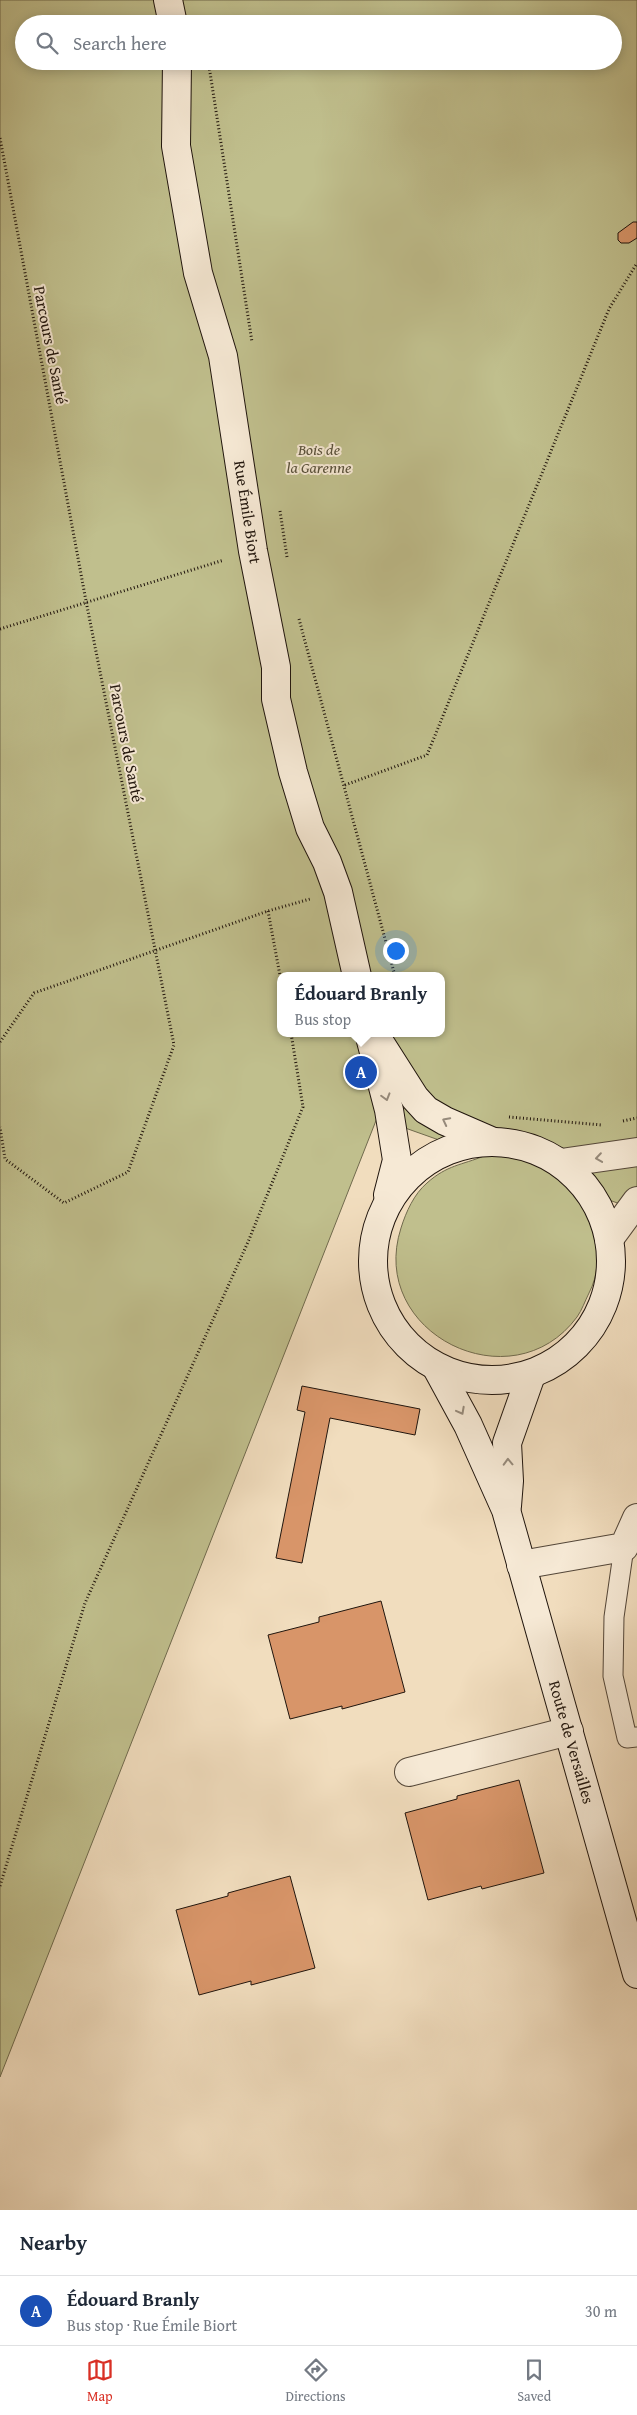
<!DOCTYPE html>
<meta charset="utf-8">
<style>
:root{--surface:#fff;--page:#f6f6f7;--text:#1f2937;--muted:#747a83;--line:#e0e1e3;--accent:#d93025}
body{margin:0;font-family:"Gentium Book Plus",serif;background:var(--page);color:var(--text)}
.you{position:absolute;left:395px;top:950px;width:18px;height:18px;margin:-12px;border:4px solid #fff;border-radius:50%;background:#1a73e8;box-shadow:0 0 0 8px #1a73e833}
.badge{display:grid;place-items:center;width:32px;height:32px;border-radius:50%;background:var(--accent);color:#fff;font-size:16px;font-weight:700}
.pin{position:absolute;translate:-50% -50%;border:2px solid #fff;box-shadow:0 1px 5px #0006}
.popup{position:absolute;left:277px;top:972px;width:168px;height:65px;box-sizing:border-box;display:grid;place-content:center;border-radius:10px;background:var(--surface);filter:drop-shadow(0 1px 4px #0005);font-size:16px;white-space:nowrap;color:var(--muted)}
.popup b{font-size:19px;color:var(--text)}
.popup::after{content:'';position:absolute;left:50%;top:100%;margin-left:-10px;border:10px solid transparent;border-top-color:var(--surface)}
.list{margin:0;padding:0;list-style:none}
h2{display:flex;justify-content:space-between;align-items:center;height:65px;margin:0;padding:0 20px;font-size:21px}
h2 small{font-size:16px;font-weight:400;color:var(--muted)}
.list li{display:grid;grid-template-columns:32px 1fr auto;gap:15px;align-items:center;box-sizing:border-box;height:70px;padding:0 20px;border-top:1px solid var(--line)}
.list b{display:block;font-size:19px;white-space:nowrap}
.list p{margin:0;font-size:16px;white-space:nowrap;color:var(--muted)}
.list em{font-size:16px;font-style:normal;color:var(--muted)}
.icon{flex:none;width:28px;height:28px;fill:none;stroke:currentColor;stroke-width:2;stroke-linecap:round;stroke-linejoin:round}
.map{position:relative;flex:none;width:637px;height:2210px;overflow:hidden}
.search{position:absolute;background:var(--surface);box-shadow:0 2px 12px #0003;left:15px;right:15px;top:15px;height:55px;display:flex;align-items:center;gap:12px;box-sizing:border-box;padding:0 18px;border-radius:28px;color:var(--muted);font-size:19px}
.sheet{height:135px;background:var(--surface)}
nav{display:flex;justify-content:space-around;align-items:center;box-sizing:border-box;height:70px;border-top:1px solid var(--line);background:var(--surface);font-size:14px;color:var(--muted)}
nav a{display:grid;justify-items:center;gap:2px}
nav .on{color:var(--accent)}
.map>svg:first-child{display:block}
</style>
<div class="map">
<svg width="637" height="2210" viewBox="0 0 637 2210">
<rect width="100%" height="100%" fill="#f1ddbe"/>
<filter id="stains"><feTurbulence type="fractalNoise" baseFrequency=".004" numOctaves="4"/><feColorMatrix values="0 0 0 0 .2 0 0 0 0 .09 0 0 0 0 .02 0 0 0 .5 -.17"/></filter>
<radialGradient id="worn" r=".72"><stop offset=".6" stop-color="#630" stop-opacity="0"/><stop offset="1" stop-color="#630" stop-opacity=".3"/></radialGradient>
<path fill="#c0bf8d" stroke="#706a4d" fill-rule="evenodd" d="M0 0H637V1210L567 1185C591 1213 608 1257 589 1293 585 1301 582 1310 577 1317 512 1405 367 1333 401 1228 406 1212 414 1194 427 1183 447 1165 462 1165 484 1156L377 1118 0 2077ZM24 24H613V61H24ZM281 976H441V1033H281Z"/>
<g fill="#d89569" stroke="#20150d">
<polygon points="633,222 637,222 637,238 629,243 621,243 618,240 618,233"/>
<polygon points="302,1386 420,1409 415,1435 330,1418 302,1563 276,1558 305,1412 297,1410"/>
<polygon points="381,1601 405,1692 342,1709 342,1706 290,1719 268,1635 319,1622 319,1617"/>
<polygon points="519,1780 544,1873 482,1889 481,1886 428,1900 405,1813 457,1799 457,1796"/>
<polygon points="290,1876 315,1968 251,1985 251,1981 199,1995 176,1910 228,1896 228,1893"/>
</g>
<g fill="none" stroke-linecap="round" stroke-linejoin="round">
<g stroke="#544739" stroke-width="21">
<polyline id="lane" points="624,1547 614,1617 613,1676 627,1738 637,1737"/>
</g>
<g stroke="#544739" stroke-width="30">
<g id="street">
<polyline points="561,1163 637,1152"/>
<polyline points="609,1239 637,1201"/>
<polyline points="521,1565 624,1547 637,1518"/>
<polyline points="409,1772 569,1731"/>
</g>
</g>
<g stroke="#20150d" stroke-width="30">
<g id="secondary">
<polyline points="168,0 173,24"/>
<polyline points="177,61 176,146 198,273 223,356 253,551 276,667 276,699 293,772 310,828 327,862 338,892 357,976"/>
<polyline points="369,1033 389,1110 397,1160 388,1195"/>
<polyline points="380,1043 415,1098 426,1110 445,1121 491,1141"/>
<circle cx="492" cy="1261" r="119"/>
<polyline points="437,1368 468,1425 506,1510 637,1974"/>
<polyline points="507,1506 509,1481 507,1443 531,1375"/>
</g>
</g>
<g stroke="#20150d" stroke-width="3" stroke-dasharray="1 2.5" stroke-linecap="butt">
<polyline points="209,66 252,342"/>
<polyline points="0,138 86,601 174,1045 128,1172 64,1203 5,1159 0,1127"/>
<polyline points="280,511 287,557"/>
<polyline points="299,619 395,976"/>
<polyline points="0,629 224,560"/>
<polyline points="345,785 427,755 609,309 637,263"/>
<polyline points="268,911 281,981"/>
<polyline points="0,1042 34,993 268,911 310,899"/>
<polyline points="509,1117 602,1125"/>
<polyline points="623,1121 637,1118"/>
<polyline points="0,1886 85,1603 248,1242 303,1107 291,1033"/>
</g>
<use href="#lane" stroke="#f6e9d5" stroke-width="19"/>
<use href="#street" stroke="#f6e9d5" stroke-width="28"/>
<use href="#secondary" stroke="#f6e9d5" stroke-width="28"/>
</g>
<defs><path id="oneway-chevron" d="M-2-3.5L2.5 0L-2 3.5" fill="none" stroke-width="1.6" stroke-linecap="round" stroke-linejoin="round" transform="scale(1.25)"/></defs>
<g stroke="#968a7b">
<use href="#oneway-chevron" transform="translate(386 1097) rotate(74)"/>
<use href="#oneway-chevron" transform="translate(446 1121) rotate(-153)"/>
<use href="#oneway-chevron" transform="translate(599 1158) rotate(172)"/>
<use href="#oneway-chevron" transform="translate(461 1411) rotate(62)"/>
<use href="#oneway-chevron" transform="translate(508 1462) rotate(-92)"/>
</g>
<g text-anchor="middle" stroke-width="4" stroke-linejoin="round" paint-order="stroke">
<g font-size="16" fill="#20150d" stroke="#f6e9d5">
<text transform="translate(51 345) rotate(79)" y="6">Parcours de Santé</text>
<text transform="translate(248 512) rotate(81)" y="6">Rue Émile Biort</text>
<text transform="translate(127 743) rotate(79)" y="6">Parcours de Santé</text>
<text transform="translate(572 1742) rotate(74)" y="6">Route de Versailles</text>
</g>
<g font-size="16" font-style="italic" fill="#58503a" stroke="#f6e9d5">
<text x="319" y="455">Bois de<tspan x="319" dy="18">la Garenne</tspan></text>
</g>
</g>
<rect width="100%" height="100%" filter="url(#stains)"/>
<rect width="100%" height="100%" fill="url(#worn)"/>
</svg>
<div class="you"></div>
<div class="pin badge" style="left:361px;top:1072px;background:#1a4fb4">A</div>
<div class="popup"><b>Édouard Branly</b>Bus stop</div>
<div class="search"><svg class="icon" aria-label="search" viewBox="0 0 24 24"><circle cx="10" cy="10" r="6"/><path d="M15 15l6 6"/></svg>Search here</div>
</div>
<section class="sheet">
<h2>Nearby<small></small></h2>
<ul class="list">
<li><span class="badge" style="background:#1a4fb4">A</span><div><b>Édouard Branly</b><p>Bus stop · Rue Émile Biort</p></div><em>30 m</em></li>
</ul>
</section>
<nav>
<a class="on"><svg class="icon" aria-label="map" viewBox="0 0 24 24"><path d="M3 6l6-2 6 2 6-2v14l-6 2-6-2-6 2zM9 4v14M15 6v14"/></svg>Map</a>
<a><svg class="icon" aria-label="directions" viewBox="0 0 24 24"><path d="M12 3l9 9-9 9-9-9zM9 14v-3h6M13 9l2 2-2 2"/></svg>Directions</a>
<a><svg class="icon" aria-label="saved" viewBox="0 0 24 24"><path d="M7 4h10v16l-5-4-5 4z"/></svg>Saved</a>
</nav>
